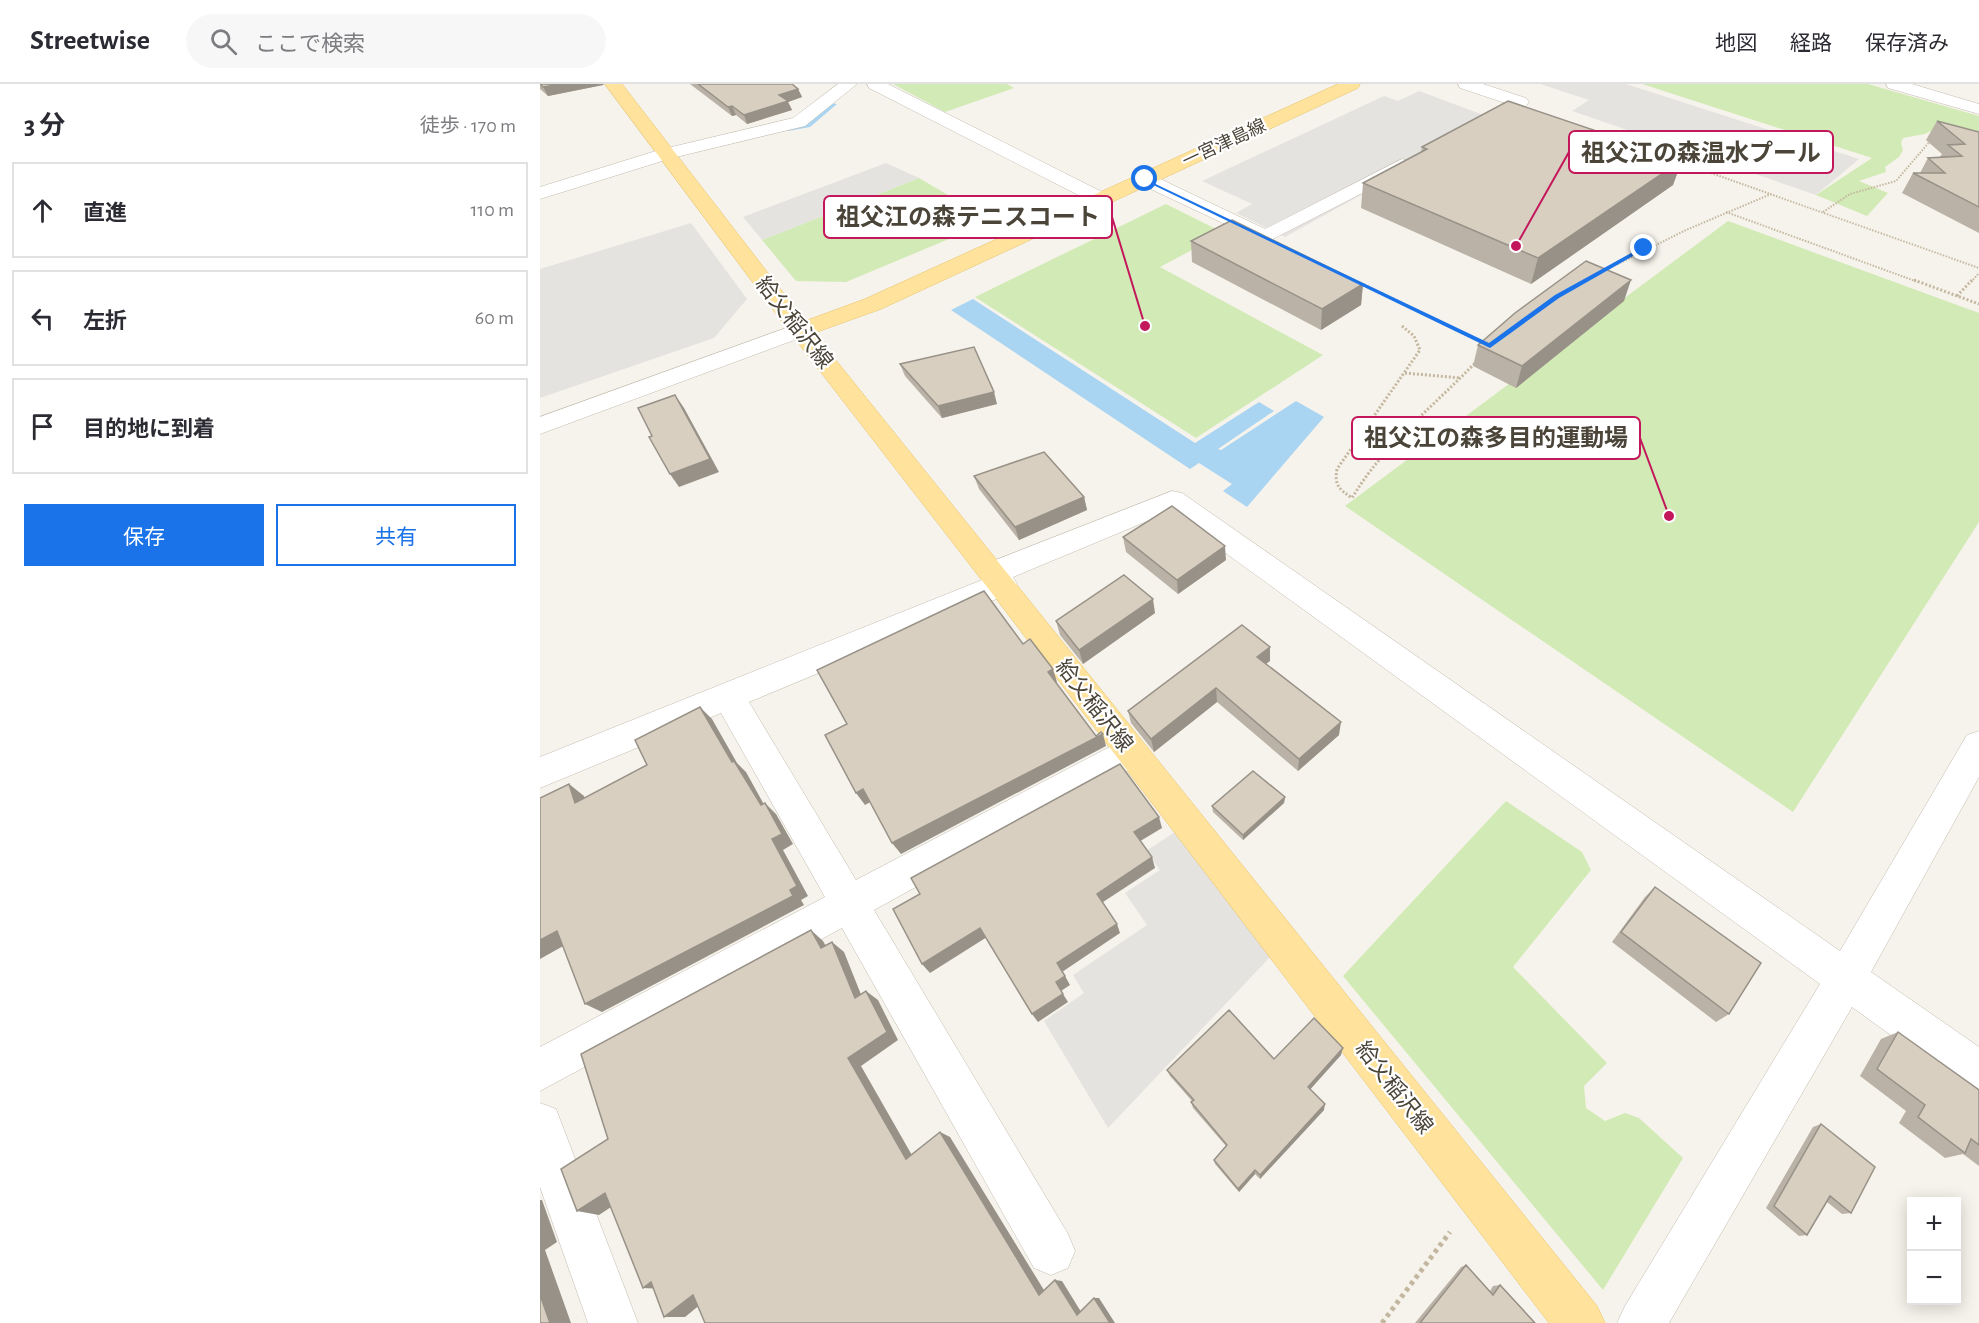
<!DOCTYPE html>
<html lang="ja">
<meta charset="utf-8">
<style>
:root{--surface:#fff;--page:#f7f7f7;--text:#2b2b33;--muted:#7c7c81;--line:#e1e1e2;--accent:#1a73e8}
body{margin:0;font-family:"Alegreya Sans","Noto Sans JP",sans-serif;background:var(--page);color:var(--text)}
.controls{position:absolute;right:18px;bottom:18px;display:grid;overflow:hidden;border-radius:0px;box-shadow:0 3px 15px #0003}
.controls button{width:54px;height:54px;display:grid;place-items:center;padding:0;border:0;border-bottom:2px solid var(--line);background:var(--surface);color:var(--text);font:30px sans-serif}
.stop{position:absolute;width:18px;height:18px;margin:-14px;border:4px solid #1a73e8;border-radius:50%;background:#fff}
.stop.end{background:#1a73e8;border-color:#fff;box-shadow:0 2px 6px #0008}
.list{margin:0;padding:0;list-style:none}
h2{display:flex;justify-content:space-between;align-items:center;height:78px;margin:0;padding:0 24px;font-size:26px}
h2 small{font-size:20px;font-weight:400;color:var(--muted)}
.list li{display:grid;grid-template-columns:39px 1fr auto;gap:18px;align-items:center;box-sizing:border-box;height:96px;margin:0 12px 12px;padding:0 12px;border:2px solid var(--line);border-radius:0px}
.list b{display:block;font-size:22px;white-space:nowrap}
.list em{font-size:20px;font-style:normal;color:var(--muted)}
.actions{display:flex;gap:12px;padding:18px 24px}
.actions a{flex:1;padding:14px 0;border:2px solid var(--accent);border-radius:0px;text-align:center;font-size:21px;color:var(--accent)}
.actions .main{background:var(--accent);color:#fff}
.icon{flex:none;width:33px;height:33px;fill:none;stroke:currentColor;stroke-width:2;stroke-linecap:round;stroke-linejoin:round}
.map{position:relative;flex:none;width:1439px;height:1239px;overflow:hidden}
header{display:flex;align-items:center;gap:36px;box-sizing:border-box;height:84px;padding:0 30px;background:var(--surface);border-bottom:2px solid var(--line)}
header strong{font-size:28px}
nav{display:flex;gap:33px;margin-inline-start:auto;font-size:21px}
.search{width:420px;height:54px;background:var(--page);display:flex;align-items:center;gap:15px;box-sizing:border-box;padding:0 21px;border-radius:33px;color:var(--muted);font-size:22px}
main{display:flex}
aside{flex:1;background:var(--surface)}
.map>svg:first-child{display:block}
</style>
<header>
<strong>Streetwise</strong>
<div class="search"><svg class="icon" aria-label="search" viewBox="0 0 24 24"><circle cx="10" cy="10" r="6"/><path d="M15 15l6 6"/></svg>ここで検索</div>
<nav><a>地図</a><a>経路</a><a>保存済み</a></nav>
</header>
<main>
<aside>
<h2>3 分<small>徒歩 · 170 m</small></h2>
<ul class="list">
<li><svg class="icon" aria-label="ahead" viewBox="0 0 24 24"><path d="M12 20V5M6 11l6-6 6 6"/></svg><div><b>直進</b></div><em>110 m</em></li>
<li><svg class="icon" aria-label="left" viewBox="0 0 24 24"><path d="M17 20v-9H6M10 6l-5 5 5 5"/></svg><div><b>左折</b></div><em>60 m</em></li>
<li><svg class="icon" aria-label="arrive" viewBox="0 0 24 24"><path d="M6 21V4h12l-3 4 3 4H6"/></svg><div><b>目的地に到着</b></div></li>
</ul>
<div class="actions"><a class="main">保存</a><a>共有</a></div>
</aside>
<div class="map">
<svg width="1439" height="1239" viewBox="0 0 1439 1239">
<rect width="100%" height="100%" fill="#f6f3ec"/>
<g fill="#d2eab5">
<polygon points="353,0 467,0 474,4 405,28"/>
<polygon points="1102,0 1328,0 1439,32 1439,51 1399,43 1385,50 1363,54 1361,59 1363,66 1359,73 1345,83 1346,88 1319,97 1348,109 1327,132 1276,111 1332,74"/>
<polygon points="379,94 452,137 306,198 256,197 222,156"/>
<polygon points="626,120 684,149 620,183 783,271 656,354 435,213"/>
<polygon points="1188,137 1439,229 1439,438 1253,728 805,422"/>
<polygon points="966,717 1042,768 1051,786 973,883 1067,979 1044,1002 1046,1024 1065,1037 1085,1029 1099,1034 1143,1074 1063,1206 803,892"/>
</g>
<g fill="#e5e3e0">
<polygon points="1000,0 1086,0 1319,75 1276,111 1032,27 1049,16"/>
<polygon points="879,7 957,36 745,153 696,129 712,120 662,97 844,12 858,17"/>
<polygon points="346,79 379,94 222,156 203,133"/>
<polygon points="151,139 207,215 174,254 0,314 0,185"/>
<polygon points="635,748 731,872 568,1044 504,937 544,909 533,891 607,841 585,809 620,786 606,767"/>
</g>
<polygon fill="#a9d4f2" points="433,215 655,359 719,318 734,327 678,365 681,366 756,317 784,333 707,423 683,407 692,400 659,379 650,385 411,226"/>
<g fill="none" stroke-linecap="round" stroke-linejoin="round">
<polygon fill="#a9d4f2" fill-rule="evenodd" points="291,19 297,20 270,43 248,47 244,45 265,39"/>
<g stroke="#c2bbae" stroke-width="1">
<g id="minor">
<polygon points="298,0 317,0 265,42 132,74 0,115 0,103 119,66 253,34"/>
<polygon points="327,0 348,0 568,111 571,115 568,119 554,119 329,4"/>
<polygon points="918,0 943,0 986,14 989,18 986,22 974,22 920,4"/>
<polygon points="1346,0 1372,0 1439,20 1439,30 1348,4"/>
<polygon points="862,75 869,77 871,81 869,85 725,159 598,99 595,95 598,91 612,91 725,145"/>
<polygon points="260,239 268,241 272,246 268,251 0,350 0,333"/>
<polygon points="632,407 642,409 1300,867 1427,651 1439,647 1439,693 1331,888 1439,963 1439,1010 1424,1004 1312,923 1129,1239 1077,1239 1085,1222 1280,900 629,428 473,493 477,500 473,508 209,618 316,796 579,658 591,653 603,658 608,668 603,678 334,826 528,1150 535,1167 528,1184 511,1191 494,1184 302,844 0,1007 0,963 285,813 181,629 0,704 0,673 442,496 438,489 443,481"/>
<polygon points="0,1019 16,1025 98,1239 48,1239 0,1103"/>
</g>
</g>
<g stroke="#e6c16a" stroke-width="1">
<polygon id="major" points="65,0 82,0 265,237 325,215 798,0 820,0 818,4 341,225 274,249 1057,1222 1065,1239 1009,1239 451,508 252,251"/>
</g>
<g stroke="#c4b79f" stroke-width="2" stroke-dasharray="1.5 1.5" stroke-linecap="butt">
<polyline points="1137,77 1439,184"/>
<polyline points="1186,128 1378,198"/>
<polyline points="1283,128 1310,110 1356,97 1391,56"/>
<polyline points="1064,187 1146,146 1231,110"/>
<polyline points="1431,198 1439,189"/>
</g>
<g stroke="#c4b79f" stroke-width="3" stroke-dasharray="2 2" stroke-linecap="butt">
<polyline points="1374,196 1439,220"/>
<polyline points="820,199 946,260"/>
<polyline points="1417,212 1432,196"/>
<path d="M862 242 874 252 880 266 797 385C794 401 799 405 812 414 844 360 893 323 936 278"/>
<polyline points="865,289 921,294"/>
</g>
<polyline stroke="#c4b79f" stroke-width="5" stroke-dasharray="4 4" stroke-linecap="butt" points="842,1239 910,1148"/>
<use href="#minor" fill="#fff" fill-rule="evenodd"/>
<use href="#major" fill="#ffe39c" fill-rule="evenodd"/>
</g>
<g fill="#bab2a6">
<polygon points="0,0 63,1 8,12 0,5"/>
<polygon points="150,0 252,0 258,5 262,13 248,18 252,26 207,40 196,31 192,32"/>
<polygon points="1397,37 1439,48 1439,149 1362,109 1373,89 1380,89 1388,74 1400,73 1402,70 1386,56"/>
<polygon points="882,63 1142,76 1133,101 991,200 821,124 823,99 881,68"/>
<polygon points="651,157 823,200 821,221 781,246 652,178"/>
<polygon points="1084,217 976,304 933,282 938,261"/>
<polygon points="360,280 457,320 402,334 365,292"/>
<polygon points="434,392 544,413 547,426 479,456 439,405"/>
<polygon points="583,453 686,476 638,510 586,468"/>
<polygon points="615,529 543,580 520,551 516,537"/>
<polygon points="730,577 726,579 799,651 758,687 677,618 614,668 591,639 588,627"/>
<polygon points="745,713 744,719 703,756 673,728 672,722"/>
<polygon points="1115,803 1189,930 1176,938 1072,858 1105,813"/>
<polygon points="1358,948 1439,1006 1439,1082 1423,1070 1405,1074 1359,1039 1366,1027 1320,992 1341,955"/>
<polygon points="801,971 770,1005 784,1026 720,1095 715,1090 699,1108 675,1080 674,1076 686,1062 653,1024 651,1018 652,1017 630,992 627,986 734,975"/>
<polygon points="1281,1040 1311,1129 1302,1130 1287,1118 1267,1151 1259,1152 1226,1124 1273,1043"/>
<polygon points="926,1181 950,1207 953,1202 960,1201 995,1239 875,1239 921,1183"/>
</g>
<g fill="#979187">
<polygon points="20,0 64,0 63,1 8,12 3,3"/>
<polygon points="258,5 262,13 248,18 252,26 207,40 204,31 239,11"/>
<polygon points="192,22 196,31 192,32 188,23"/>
<polygon points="1142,76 1133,101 991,200 998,174"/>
<polygon points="1091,196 1084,217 976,304 982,282"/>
<polygon points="823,200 821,221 781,246 782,225"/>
<polygon points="454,308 457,320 402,334 398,322"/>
<polygon points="135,311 144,324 179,388 139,403 130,390"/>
<polygon points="544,413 547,426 479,456 475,443"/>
<polygon points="685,462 686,476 638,510 637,496"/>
<polygon points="613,515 615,529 543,580 539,566"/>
<polygon points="730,563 730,577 718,586 717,573"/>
<polygon points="513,585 517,598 512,601 508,588"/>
<polygon points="676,604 677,618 614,668 611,655"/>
<polygon points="160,623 172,635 197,679 206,688 231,733 221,721 192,678"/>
<polygon points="801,638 799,651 758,687 759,675"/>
<polygon points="563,650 566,662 361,770 352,759"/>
<polygon points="29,700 44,712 50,730 35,719"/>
<polygon points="323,705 332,717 325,721 316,709"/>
<polygon points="745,713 744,719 703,756 703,751"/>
<polygon points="225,719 236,730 253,760 243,766 268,812 261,816 264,821 62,928 45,920 250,806 232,755"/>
<polygon points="619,733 622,744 597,759 594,748"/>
<polygon points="612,773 615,784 560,820 557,810"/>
<polygon points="577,840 580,849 522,888 517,879"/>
<polygon points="440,844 447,853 390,889 382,880"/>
<polygon points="271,846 283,857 293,874 281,864"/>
<polygon points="17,847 34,856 0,875 0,856"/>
<polygon points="292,858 304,868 326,923 315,914"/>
<polygon points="525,892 530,901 521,907 516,898"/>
<polygon points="326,907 338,916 358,956 321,982 377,1080 366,1075 308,974"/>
<polygon points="523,910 528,918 498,938 492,930"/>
<polygon points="803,964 801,971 767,1009 768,1003"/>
<polygon points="785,1020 784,1026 720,1095 720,1091"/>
<polygon points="400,1048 410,1053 507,1211 499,1211"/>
<polygon points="715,1086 715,1090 699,1108 698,1105"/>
<polygon points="65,1109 86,1113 59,1131 37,1127"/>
<polygon points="0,1116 2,1116 17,1158 5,1166 31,1239 10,1239 0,1211"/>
<polygon points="515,1196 522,1197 543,1231 537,1231"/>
<polygon points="111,1198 124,1205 103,1204"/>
<polygon points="153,1211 172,1211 145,1233 124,1233"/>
<polygon points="554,1214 559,1214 575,1239 570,1239"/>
</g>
<g fill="#d8cfc1" stroke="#979187" stroke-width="1.5">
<polygon points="0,0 20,0 3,3"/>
<polygon points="158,0 252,0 258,5 239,11 248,17 204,31 192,22 188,23"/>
<polygon points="968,17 1142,76 998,174 823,99 887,65 882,63"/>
<polygon points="1397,37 1439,48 1439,123 1373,89 1405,89 1388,74 1422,72 1408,61 1425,60"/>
<polygon points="692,136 823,200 782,225 651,157"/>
<polygon points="1046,177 1091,196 982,282 938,261 975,229"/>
<polygon points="434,263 454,308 398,322 360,280"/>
<polygon points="135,311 170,375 130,390 109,353 112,352 98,324"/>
<polygon points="504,368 544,413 475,443 434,392"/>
<polygon points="632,422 685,462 637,496 583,453"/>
<polygon points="584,491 613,515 539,566 516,537"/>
<polygon points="444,507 483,560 490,555 513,585 508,588 556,652 561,648 563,650 352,759 323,705 316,709 285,651 307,640 277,586"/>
<polygon points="702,541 730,563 717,573 801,638 759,675 676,604 611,655 588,627"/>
<polygon points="160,623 192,678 194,677 221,721 225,719 242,750 232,755 257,802 250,806 253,812 45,920 17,847 0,856 0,714 29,700 35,719 107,681 95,656"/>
<polygon points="580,680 619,733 594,748 612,773 557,810 577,840 517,879 525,892 516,898 523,910 492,930 440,844 382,880 353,825 380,810 371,794"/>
<polygon points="713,687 745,713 703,751 672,722"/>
<polygon points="1115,803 1221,879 1189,930 1081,848"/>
<polygon points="271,846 281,864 292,858 315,914 326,907 347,948 308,974 366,1075 400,1048 499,1211 515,1196 537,1231 554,1214 570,1239 165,1239 153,1211 124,1233 111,1198 103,1204 65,1109 37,1127 21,1085 68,1055 41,970"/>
<polygon points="689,926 734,975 774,934 803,964 768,1003 785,1020 720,1091 715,1086 698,1105 674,1076 687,1061 651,1018 654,1016 627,986"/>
<polygon points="1358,948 1439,1006 1439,1061 1431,1055 1425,1069 1378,1033 1385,1021 1337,985"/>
<polygon points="1281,1040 1335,1083 1311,1129 1290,1112 1267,1151 1234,1122"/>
<polygon points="926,1181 953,1211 960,1201 995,1239 880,1239"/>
<polygon points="0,1211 10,1239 0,1239"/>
</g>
<polygon fill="#1a73e8" points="603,94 949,259 1015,211 1102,163 1107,164 1019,214 950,264 603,96"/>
<g text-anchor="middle" stroke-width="4.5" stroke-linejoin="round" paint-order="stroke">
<g font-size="18" fill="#4b4439" stroke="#fff">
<text transform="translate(684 59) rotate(-25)" y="6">一宮津島線</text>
</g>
<g font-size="22" fill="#4b4439" stroke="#fff">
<text transform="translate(255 238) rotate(52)" y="8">給父稲沢線</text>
<text transform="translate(555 621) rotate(52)" y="8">給父稲沢線</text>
<text transform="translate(855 1003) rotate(52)" y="8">給父稲沢線</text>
</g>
</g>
<path fill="none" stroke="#c2185b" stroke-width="2" d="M976 162L1029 68M605 242L572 133M1129 432L1100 354"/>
<g fill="#c2185b" stroke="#fff" stroke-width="2">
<circle cx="976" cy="162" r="6"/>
<circle cx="605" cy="242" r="6"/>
<circle cx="1129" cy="432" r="6"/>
</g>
<g fill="#fff" stroke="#c2185b" stroke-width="2">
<rect x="1029" y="47" width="264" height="42" rx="6"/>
<rect x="284" y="112" width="288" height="42" rx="6"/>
<rect x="812" y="333" width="288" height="42" rx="6"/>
</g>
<g font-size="24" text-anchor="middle" font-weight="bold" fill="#4b4439">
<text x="1161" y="77">祖父江の森温水プール</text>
<text x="428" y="141">祖父江の森テニスコート</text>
<text x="956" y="362">祖父江の森多目的運動場</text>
</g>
</svg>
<div class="controls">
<button>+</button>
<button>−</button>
</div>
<div class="stop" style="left:605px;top:95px"></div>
<div class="stop end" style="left:1104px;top:164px"></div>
</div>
</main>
